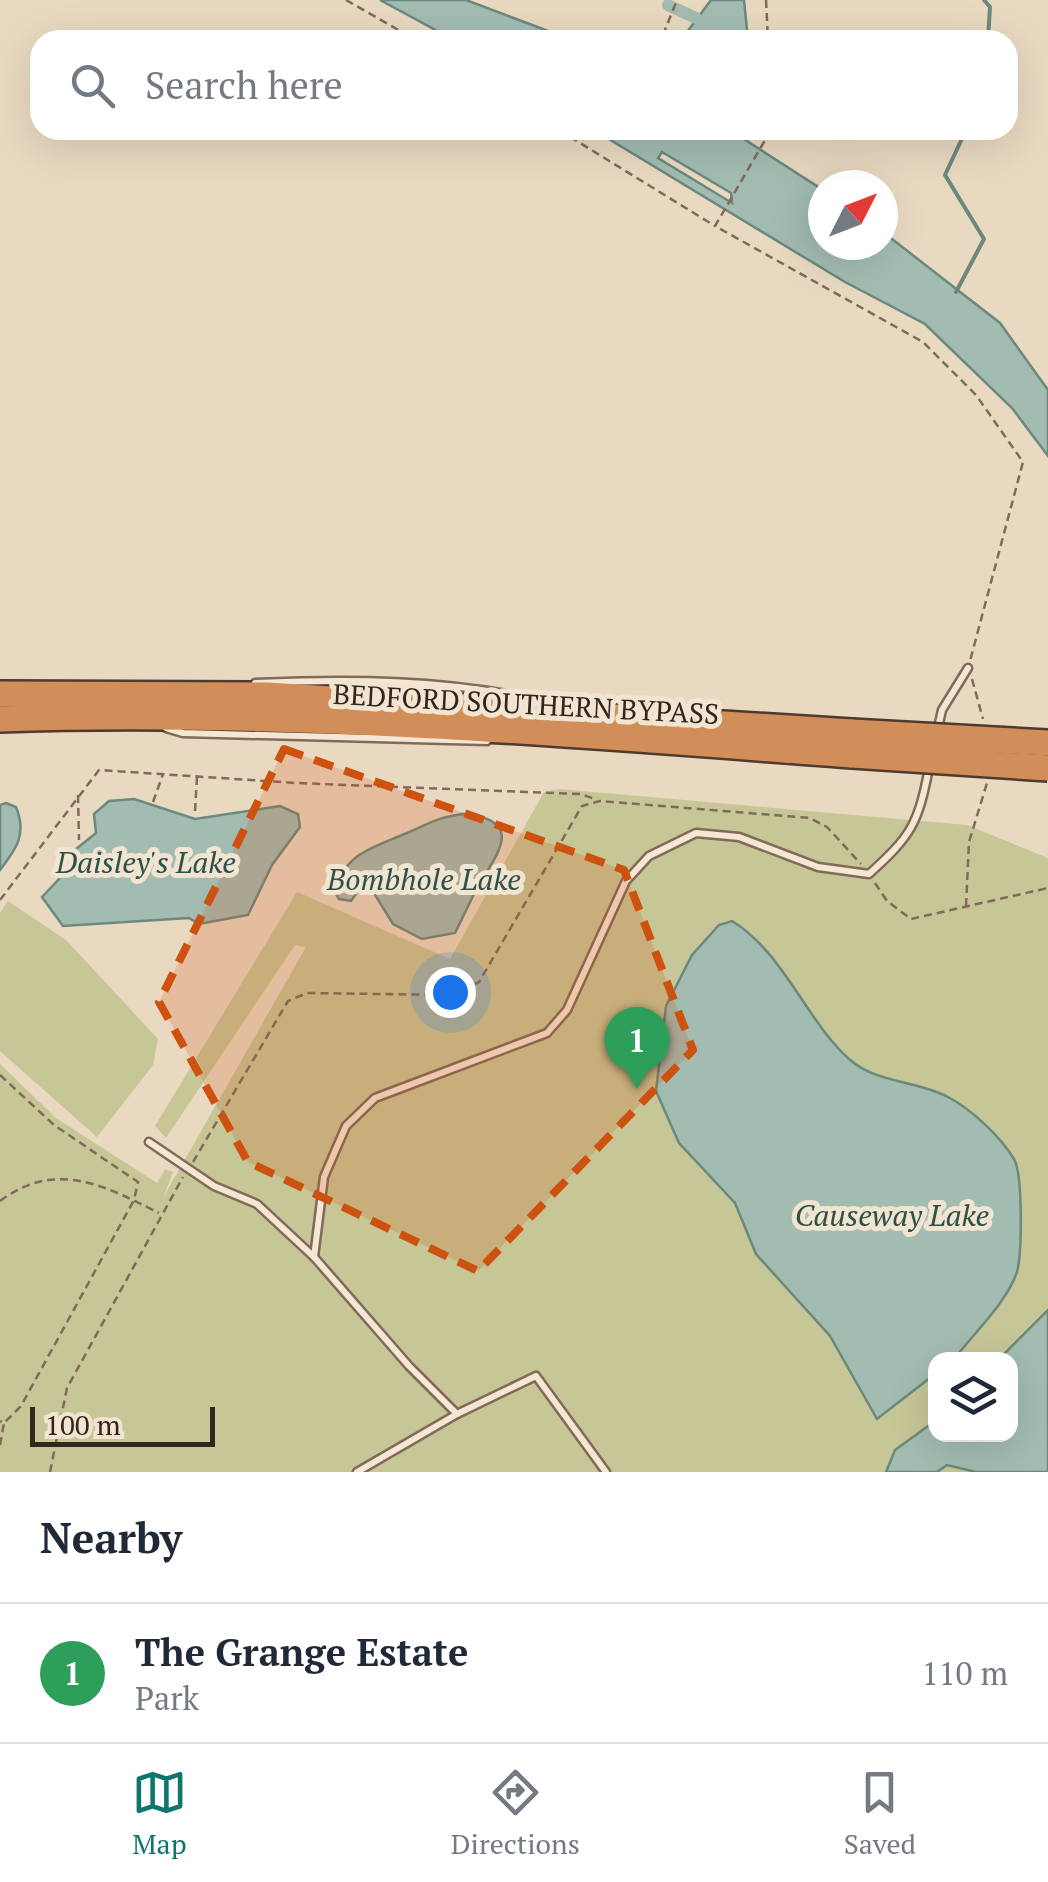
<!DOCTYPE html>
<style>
:root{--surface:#fff;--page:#f2f2f3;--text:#1f2937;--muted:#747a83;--line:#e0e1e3;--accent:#0f766e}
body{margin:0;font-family:"PT Serif",serif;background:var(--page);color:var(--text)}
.controls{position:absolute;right:30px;bottom:30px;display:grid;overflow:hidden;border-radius:20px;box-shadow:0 10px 40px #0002}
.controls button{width:90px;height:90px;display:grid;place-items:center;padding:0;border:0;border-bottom:2px solid var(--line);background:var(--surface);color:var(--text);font:50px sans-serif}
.compass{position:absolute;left:808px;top:170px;width:90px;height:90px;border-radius:50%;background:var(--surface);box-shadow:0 10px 40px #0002;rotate:48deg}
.scale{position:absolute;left:30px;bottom:25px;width:185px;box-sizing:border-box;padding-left:10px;border:5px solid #32251d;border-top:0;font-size:28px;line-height:35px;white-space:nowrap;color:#32251d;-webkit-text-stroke:8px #f1e4d0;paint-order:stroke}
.you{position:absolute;left:450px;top:992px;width:35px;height:35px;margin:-25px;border:8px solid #fff;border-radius:50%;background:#1a73e8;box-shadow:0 0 0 15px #1a73e833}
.badge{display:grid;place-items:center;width:65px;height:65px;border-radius:50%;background:var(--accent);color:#fff;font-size:32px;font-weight:700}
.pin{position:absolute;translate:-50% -82px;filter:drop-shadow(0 2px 5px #0008)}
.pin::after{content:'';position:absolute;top:52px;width:35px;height:30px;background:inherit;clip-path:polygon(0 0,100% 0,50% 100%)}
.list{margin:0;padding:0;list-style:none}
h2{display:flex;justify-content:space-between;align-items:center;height:130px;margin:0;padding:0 40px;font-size:42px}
h2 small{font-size:32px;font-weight:400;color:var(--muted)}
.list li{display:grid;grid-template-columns:65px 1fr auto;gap:30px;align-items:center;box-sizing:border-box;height:140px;padding:0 40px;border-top:2px solid var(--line)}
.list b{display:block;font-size:38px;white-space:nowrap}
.list p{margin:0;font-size:32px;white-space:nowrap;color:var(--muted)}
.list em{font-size:32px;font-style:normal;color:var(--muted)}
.icon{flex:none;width:55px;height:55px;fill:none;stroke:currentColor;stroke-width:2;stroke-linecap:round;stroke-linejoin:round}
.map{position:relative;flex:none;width:1048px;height:1472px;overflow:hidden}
.search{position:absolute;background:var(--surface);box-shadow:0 10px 40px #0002;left:30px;right:30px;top:30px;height:110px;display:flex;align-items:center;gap:25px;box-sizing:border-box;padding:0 35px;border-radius:30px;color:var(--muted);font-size:38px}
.sheet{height:270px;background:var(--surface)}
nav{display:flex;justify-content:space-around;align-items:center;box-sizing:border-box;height:140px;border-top:2px solid var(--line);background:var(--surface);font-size:28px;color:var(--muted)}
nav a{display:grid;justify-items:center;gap:5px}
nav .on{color:var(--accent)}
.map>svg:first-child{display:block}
</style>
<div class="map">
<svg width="1048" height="1472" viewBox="0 0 1048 1472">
<rect width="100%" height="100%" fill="#e9d9c1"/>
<g fill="#c6c697" fill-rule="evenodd">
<path d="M559 789 967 825 1048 858V1472H0V1064L56 1118 157 1183 165 1169 173 1172 164 1196 306 947 295 945 166 1138 155 1126 297 892 450 959 544 792ZM936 1360H1010V1434H936Z"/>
<polygon points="8,901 66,940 158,1039 153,1065 97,1137 0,1051 0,913"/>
</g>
<g fill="#a3bcb2" stroke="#6c897e" stroke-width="2.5" fill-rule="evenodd">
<polygon points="380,0 466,0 572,40 454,40"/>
<polygon points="711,0 744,0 748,40 681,40"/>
<path d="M594 130H730L823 190V245H883V232L1000 323 1048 390V456L1012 408 925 324 845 282ZM662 152 731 193 732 203 658 158Z"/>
<polygon points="134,799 195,819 280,806 298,814 300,827 272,865 248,915 199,924 189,918 63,926 42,897 59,879 60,862 96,833 94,814 109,801"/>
<path d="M6 803 16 807C27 834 17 848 0 870V805Z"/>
<path d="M463 814C529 820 495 856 476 890 469 904 462 919 455 933L422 939 393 924 369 885 361 887 351 901 339 899 332 887C353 852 366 850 402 835 428 825 433 818 463 814Z"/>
<path d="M732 921C783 952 806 1020 849 1059 877 1084 917 1080 948 1097 971 1109 1000 1136 1014 1159 1023 1175 1022 1253 1017 1272 1007 1302 974 1333 955 1358L936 1360 935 1374 877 1419 830 1336 756 1254 735 1203 679 1143 656 1091 666 1006 692 955 719 925Z"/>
<polygon points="1048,1310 1048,1472 976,1472 947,1465 937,1472 886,1472 895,1450 935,1421 936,1434 1010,1434 1010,1360 999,1359"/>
</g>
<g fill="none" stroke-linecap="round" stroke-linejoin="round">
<g stroke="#6c897e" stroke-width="4">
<polyline points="984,0 990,7 988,40"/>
<polyline points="956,292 984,239 945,175 966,130"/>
</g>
<polyline stroke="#a3bcb2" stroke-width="12" points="668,5 696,18"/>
<g stroke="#816a5a" stroke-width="11">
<g id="lane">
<path d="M255 683C348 679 445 679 536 700"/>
<polyline points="166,728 183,733 487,741"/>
<polyline points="937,732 942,710 968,668"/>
<polyline points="149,1142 214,1186 257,1204 314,1257 409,1366 457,1414"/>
<path d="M314 1257 324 1177 346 1126 375 1098 547 1033 567 1010 626 881 649 856 696 833 739 837 818 867 869 874C912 835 918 824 929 768"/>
<polyline points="357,1472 457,1414 536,1376 606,1472"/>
</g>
</g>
<g stroke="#4f3a2f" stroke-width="30">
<g id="highway">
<polyline points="0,694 267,695 852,732"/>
<path d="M0 719C284 709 568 734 852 755"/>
</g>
</g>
<g stroke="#816a5a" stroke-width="2.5" stroke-dasharray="8 5" stroke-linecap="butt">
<polyline points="346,0 416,40"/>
<polyline points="766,0 768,40"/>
<polyline points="663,35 677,0"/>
<polyline points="559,130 715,226"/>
<polyline points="771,130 715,226 923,342 976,395 1023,462 970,661"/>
<polyline points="972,679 983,719"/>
<polyline points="78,795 79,840"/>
<polyline points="153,802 163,774"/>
<polyline points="195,811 197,777"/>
<polyline points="875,883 887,901 911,919 1048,888"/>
<polyline points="0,900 99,770 296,783 581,794 597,800"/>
<polyline points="966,906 969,842 987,783"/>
<polyline points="0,1075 54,1125 138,1182 134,1200 21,1406 4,1423 0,1421"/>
<polyline points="193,1162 288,1001 307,993 451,995 479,982 582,806 600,801 810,818 827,827 861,864"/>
<path d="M0 1201C56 1159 105 1186 159 1213"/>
<polyline points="0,1445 4,1423"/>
<polyline points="50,1472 67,1388 183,1177"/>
</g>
<use href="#lane" stroke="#f5e7d4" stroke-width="6"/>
<use href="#highway" stroke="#d28e59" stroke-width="25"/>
<g stroke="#4f3a2f" stroke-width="30" stroke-linecap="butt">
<g id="highway-bridge">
<polyline points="852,732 1048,743"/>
<polyline points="852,755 1048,768"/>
</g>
</g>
<use href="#highway-bridge" stroke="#d28e59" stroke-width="25"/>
</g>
<path fill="#cd510f" fill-opacity="0.2" stroke="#cd510f" stroke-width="8" stroke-dasharray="20 12" stroke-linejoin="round" d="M284 749 624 870 693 1050 478 1271 248 1162 159 1002Z"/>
<g text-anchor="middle" stroke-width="10" stroke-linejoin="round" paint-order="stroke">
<g font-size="28" fill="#32251d" stroke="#f1e4d0">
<text transform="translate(526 704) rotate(3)" y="10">BEDFORD SOUTHERN BYPASS</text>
</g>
<g font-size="30" font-style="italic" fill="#2e514a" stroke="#f1e4d0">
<text x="146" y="873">Daisley's Lake</text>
<text x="424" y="890">Bombhole Lake</text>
<text x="892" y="1226">Causeway Lake</text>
</g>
</g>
</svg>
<div class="controls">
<button><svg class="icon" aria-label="layers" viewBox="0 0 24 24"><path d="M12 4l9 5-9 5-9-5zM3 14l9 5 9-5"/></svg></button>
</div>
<svg class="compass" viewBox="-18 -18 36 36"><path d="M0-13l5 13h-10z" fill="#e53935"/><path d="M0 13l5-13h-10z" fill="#747a83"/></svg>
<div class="scale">100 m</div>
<div class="you"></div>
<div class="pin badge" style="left:637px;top:1089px;background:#2e9e5b">1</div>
<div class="search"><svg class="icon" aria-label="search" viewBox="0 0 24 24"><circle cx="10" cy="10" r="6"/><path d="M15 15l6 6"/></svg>Search here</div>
</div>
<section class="sheet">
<h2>Nearby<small></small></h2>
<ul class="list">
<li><span class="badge" style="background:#2e9e5b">1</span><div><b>The Grange Estate</b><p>Park</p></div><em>110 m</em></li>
</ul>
</section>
<nav>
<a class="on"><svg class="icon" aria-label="map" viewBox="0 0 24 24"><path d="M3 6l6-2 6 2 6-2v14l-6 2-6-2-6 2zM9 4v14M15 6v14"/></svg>Map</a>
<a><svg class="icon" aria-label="directions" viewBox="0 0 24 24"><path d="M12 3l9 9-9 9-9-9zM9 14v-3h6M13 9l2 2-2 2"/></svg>Directions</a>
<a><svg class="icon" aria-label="saved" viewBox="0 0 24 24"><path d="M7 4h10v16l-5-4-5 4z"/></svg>Saved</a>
</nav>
